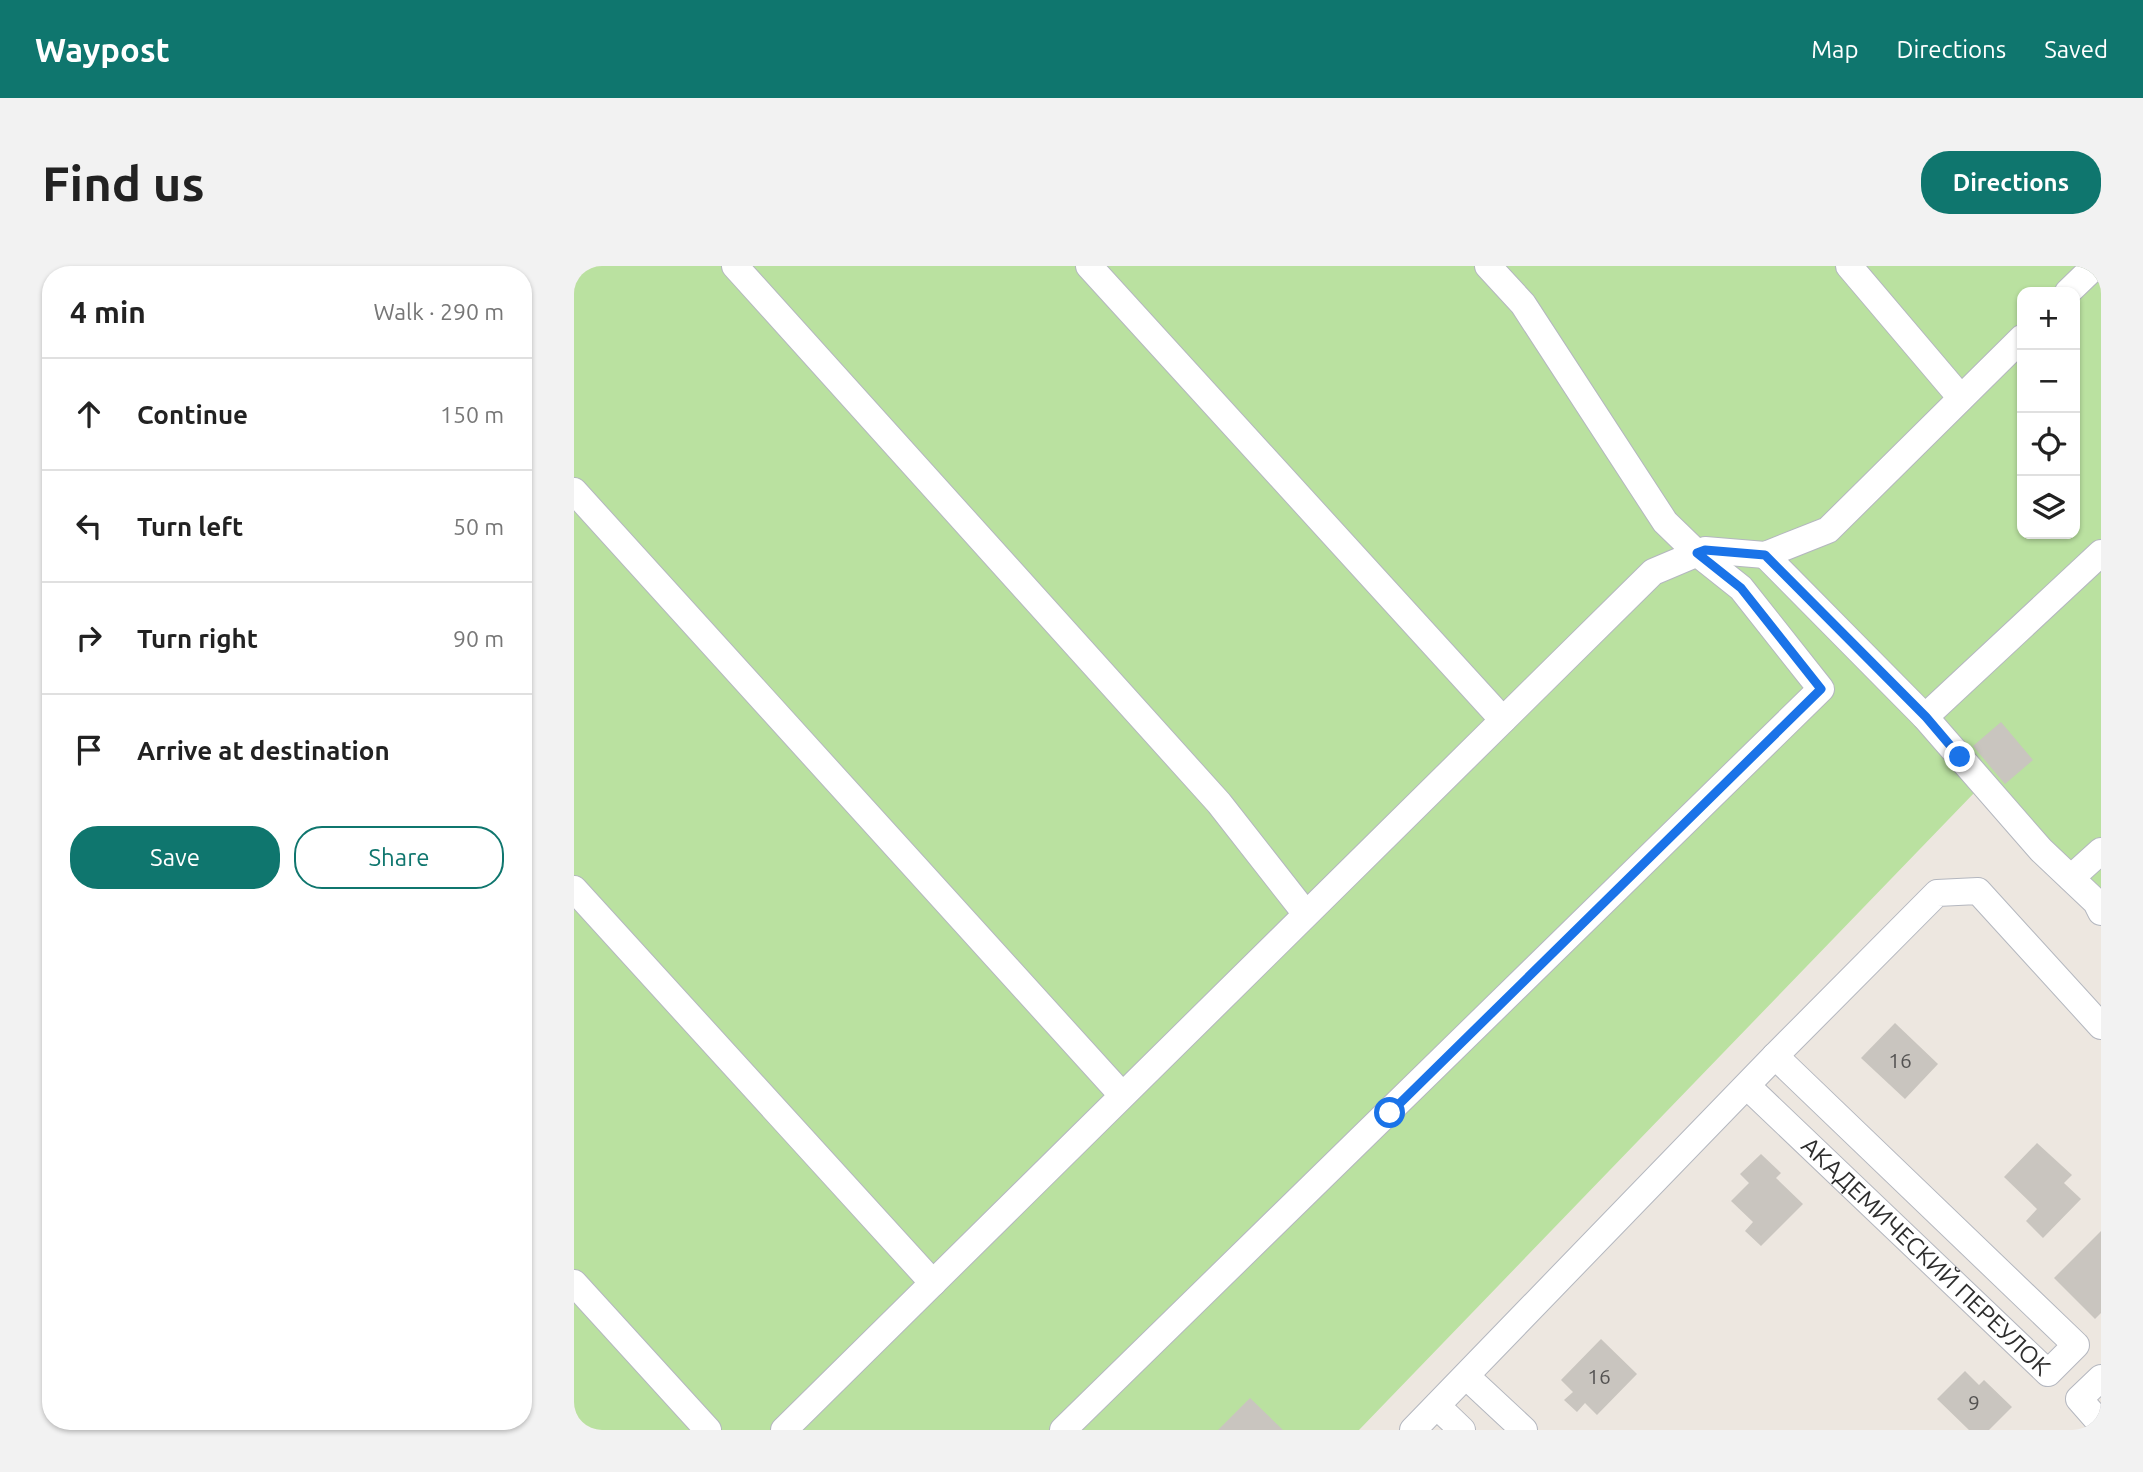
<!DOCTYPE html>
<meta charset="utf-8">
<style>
:root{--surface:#fff;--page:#f2f2f2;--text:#222;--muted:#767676;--line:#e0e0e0;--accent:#0f766e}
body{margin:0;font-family:Ubuntu,sans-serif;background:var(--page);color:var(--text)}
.controls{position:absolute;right:21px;top:21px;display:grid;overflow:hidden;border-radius:14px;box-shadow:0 2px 5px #0004}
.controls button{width:63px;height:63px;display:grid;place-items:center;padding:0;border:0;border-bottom:2px solid var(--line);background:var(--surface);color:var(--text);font:35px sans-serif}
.stop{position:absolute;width:21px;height:21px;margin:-16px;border:5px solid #1a73e8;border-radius:50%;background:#fff}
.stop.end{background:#1a73e8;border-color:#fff;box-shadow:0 2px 7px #0008}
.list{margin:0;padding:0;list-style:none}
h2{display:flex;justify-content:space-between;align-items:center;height:91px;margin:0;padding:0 28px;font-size:30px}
h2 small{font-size:23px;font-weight:400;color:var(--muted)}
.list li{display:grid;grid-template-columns:46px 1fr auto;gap:21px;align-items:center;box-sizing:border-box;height:112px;padding:0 28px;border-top:2px solid var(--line)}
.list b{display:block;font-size:26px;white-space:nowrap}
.list em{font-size:23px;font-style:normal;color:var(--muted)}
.actions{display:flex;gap:14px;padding:21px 28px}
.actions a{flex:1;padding:16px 0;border:2px solid var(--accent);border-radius:28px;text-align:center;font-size:24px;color:var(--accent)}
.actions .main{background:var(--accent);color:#fff}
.icon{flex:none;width:38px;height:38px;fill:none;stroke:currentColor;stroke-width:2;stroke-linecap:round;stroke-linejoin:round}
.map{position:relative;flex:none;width:1527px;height:1164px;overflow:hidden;border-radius:28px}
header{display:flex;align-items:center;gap:42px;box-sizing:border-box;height:98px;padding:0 35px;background:var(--accent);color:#fff}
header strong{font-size:33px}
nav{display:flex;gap:38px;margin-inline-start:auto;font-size:24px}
.intro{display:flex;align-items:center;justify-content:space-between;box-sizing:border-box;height:168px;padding:0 42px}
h1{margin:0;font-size:49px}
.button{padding:18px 32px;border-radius:28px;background:var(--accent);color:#fff;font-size:24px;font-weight:700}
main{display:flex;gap:42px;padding:0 42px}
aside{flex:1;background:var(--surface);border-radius:28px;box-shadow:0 2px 5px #0004}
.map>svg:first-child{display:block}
</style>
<header>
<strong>Waypost</strong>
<nav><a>Map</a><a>Directions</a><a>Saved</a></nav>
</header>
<div class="intro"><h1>Find us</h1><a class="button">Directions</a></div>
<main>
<aside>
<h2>4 min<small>Walk · 290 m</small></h2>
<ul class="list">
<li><svg class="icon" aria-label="ahead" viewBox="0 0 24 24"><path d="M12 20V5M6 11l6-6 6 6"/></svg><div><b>Continue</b></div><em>150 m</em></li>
<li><svg class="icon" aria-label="left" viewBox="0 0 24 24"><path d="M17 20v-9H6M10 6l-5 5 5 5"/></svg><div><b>Turn left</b></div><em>50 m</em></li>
<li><svg class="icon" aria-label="right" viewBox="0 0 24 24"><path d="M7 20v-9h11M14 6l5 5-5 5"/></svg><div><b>Turn right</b></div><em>90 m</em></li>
<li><svg class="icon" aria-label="arrive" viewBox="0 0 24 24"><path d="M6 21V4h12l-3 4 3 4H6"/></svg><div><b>Arrive at destination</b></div></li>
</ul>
<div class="actions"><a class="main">Save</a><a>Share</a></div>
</aside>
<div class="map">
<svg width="1527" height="1164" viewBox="0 0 1527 1164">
<rect width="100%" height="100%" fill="#ede7e0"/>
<path fill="#bae1a0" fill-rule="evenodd" d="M0 0H1527V659L1401 526 785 1164H0ZM1448 26H1501V268H1448Z"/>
<g fill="#c9c5bf">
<polygon points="1427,456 1459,494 1431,518 1399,480"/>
<polygon points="1321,757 1364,798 1331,833 1287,792"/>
<polygon points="1463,877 1498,909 1490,917 1507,933 1469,972 1452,955 1463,943 1430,911"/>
<polygon points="1187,888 1207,907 1202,912 1229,938 1187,980 1171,965 1179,956 1157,935 1175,917 1166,908"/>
<polygon points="1527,965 1527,1047 1521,1053 1480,1012"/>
<polygon points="1027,1073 1063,1108 1023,1149 1011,1137 1003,1146 990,1134 999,1126 987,1114"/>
<polygon points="1391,1105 1405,1119 1410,1114 1438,1141 1415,1164 1395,1164 1363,1133"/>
<polygon points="676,1132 709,1164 644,1164"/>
</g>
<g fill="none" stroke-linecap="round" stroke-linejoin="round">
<g stroke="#b4b7bf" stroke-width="28">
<g id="minor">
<polyline points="161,0 645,537 732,648"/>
<polyline points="515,0 929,454"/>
<polyline points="1275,0 1387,132"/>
<polyline points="1494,26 1521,0"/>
<polyline points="0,225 548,829"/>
<polyline points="1191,289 1351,451 1467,584 1522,636 1527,646"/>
<polyline points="1351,451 1527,287"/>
<polyline points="1497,612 1527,585"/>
<polyline points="0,623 359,1017"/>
<path id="s1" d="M1173 820 1474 1107 1502 1079 1201 790"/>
<polyline points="0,1017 134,1164"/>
<polyline points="892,1110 950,1164"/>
<polyline points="1527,1112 1505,1133 1527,1158"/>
<polyline points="863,1140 888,1164"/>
<polyline points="210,1164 1079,306 1131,284 1191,289 1254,264 1448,72"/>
<polyline points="489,1164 1247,423 1167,322 1123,287 1091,256 949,38 914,0"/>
<polyline points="839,1164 1201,790 1363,627 1404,625 1527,760"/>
</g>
</g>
<use href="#minor" stroke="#fff" stroke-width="26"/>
</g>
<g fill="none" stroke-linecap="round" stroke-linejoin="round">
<polyline stroke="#1a73e8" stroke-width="9" points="816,847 1247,423 1167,322 1123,287 1131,284 1191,289 1352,451 1386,491"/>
</g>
<g text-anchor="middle" stroke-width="5" stroke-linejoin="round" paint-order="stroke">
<g font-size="21" fill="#545352">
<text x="1326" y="802">16</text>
<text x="1025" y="1118">16</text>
<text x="1400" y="1144">9</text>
</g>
<g font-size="24" fill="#2d2d2d" stroke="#fff">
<text dy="8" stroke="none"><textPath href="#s1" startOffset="247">АКАДЕМИЧЕСКИЙ ПЕРЕУЛОК</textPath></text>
</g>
</g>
</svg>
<div class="controls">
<button>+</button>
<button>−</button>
<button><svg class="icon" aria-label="locate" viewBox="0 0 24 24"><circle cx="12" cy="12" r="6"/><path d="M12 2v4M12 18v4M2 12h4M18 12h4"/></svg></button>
<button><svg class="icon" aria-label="layers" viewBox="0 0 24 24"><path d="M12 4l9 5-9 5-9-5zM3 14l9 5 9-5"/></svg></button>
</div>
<div class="stop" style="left:816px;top:847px"></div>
<div class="stop end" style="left:1386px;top:491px"></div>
</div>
</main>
